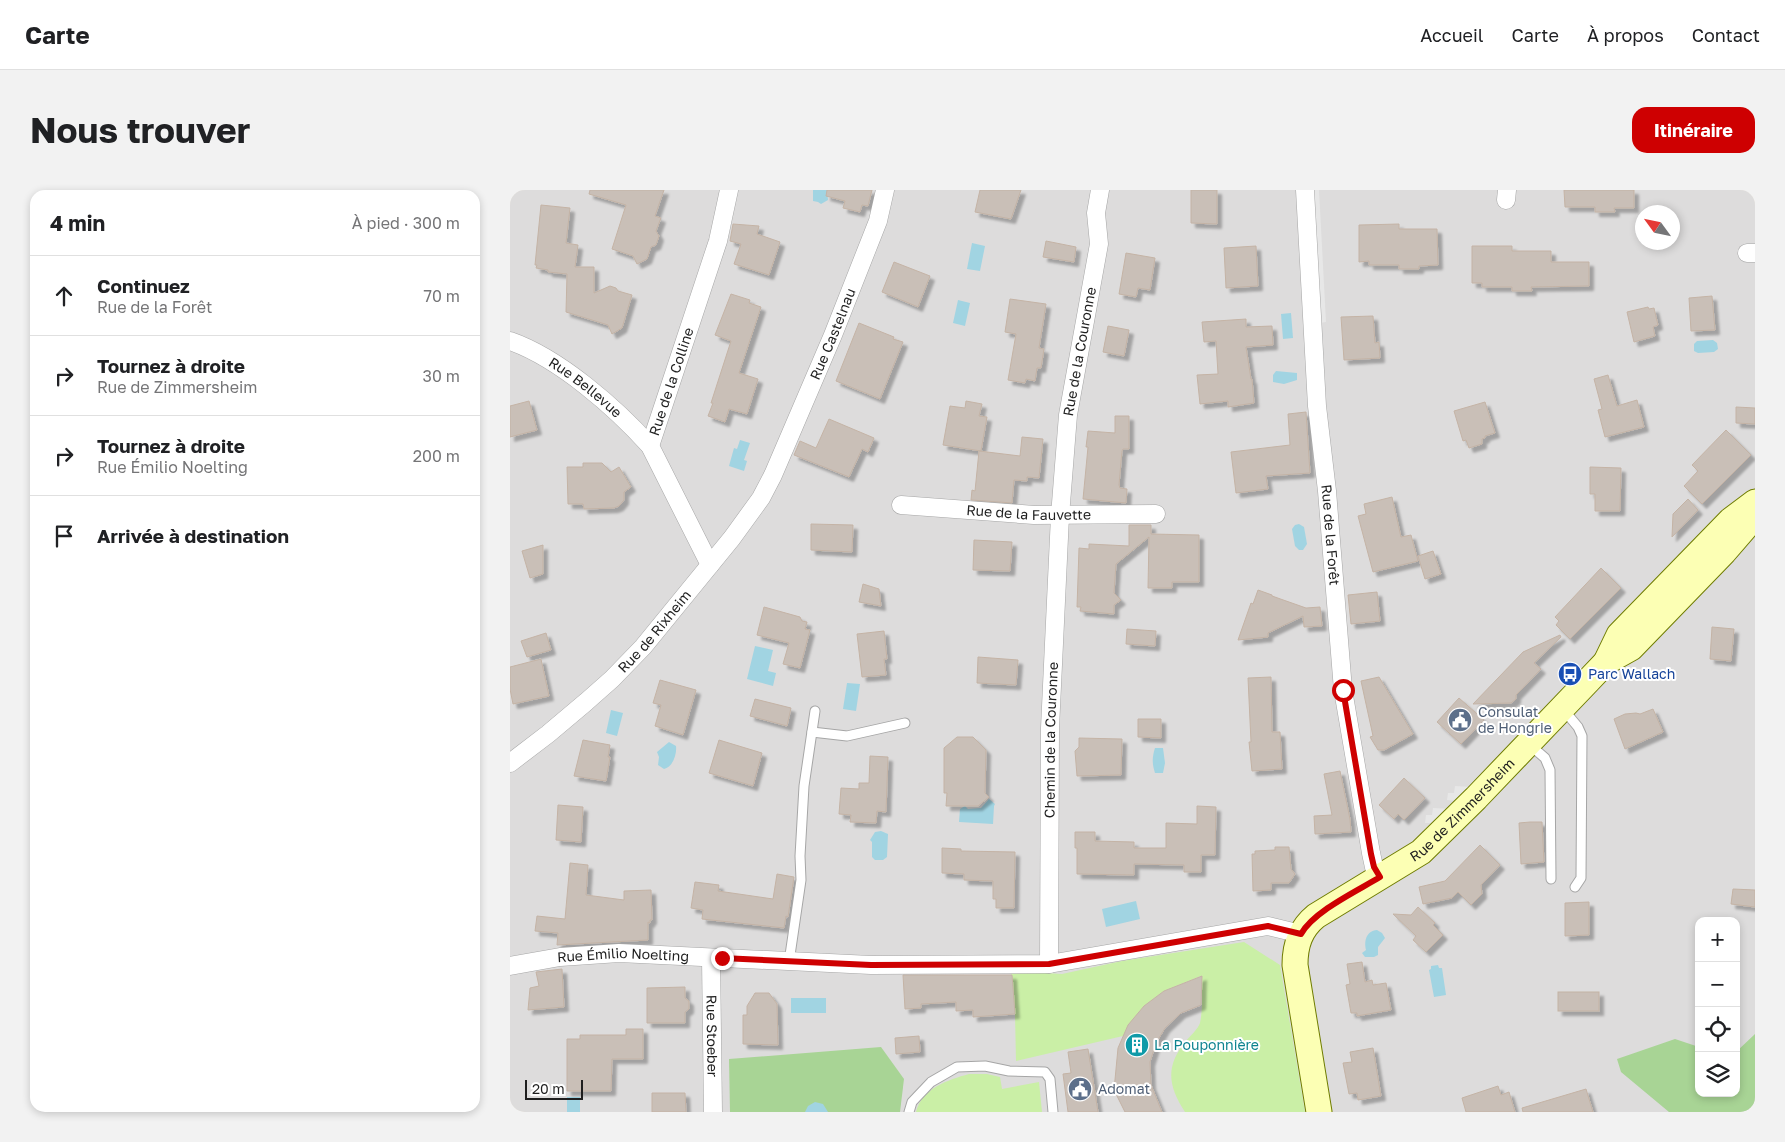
<!DOCTYPE html>
<html lang="fr">
<meta charset="utf-8">
<style>
:root{--surface:#fff;--page:#f2f2f2;--text:#202124;--muted:#757577;--line:#e0e0e0;--accent:#ce0001}
body{margin:0;font-family:"Golos Text",sans-serif;background:var(--page);color:var(--text)}
.controls{position:absolute;right:15px;bottom:15px;display:grid;overflow:hidden;border-radius:10px;box-shadow:0 2px 8px #0003}
.controls button{width:45px;height:45px;display:grid;place-items:center;padding:0;border:0;border-bottom:1px solid var(--line);background:var(--surface);color:var(--text);font:25px sans-serif}
.compass{position:absolute;left:1125px;top:15px;width:45px;height:45px;border-radius:50%;background:var(--surface);box-shadow:0 2px 8px #0003;rotate:303deg}
.scale{position:absolute;left:15px;bottom:12px;width:58px;box-sizing:border-box;padding-left:5px;border:2px solid #1f1f1f;border-top:0;font-size:14px;line-height:18px;white-space:nowrap;color:#1f1f1f;-webkit-text-stroke:4px #fff;paint-order:stroke}
.stop{position:absolute;width:15px;height:15px;margin:-11px;border:4px solid #ce0001;border-radius:50%;background:#fff}
.stop.end{background:#ce0001;border-color:#fff;box-shadow:0 1px 5px #0008}
.list{margin:0;padding:0;list-style:none}
h2{display:flex;justify-content:space-between;align-items:center;height:65px;margin:0;padding:0 20px;font-size:21px}
h2 small{font-size:16px;font-weight:400;color:var(--muted)}
.list li{display:grid;grid-template-columns:32px 1fr auto;gap:15px;align-items:center;box-sizing:border-box;height:80px;padding:0 20px;border-top:1px solid var(--line)}
.list b{display:block;font-size:19px;white-space:nowrap}
.list p{margin:0;font-size:16px;white-space:nowrap;color:var(--muted)}
.list em{font-size:16px;font-style:normal;color:var(--muted)}
.icon{flex:none;width:28px;height:28px;fill:none;stroke:currentColor;stroke-width:2;stroke-linecap:round;stroke-linejoin:round}
.map{position:relative;flex:none;width:1245px;height:922px;overflow:hidden;border-radius:15px}
header{display:flex;align-items:center;gap:30px;box-sizing:border-box;height:70px;padding:0 25px;background:var(--surface);border-bottom:1px solid var(--line)}
header strong{font-size:24px}
nav{display:flex;gap:28px;margin-inline-start:auto;font-size:18px}
.intro{display:flex;align-items:center;justify-content:space-between;box-sizing:border-box;height:120px;padding:0 30px}
h1{margin:0;font-size:35px}
.button{padding:12px 22px;border-radius:15px;background:var(--accent);color:#fff;font-size:18px;font-weight:700}
main{display:flex;gap:30px;padding:0 30px}
aside{flex:1;background:var(--surface);border-radius:15px;box-shadow:0 2px 8px #0003}
.map>svg:first-child{display:block}
</style>
<header>
<strong>Carte</strong>
<nav><a>Accueil</a><a>Carte</a><a>À propos</a><a>Contact</a></nav>
</header>
<div class="intro"><h1>Nous trouver</h1><a class="button">Itinéraire</a></div>
<main>
<aside>
<h2>4 min<small>À pied · 300 m</small></h2>
<ul class="list">
<li><svg class="icon" aria-label="ahead" viewBox="0 0 24 24"><path d="M12 20V5M6 11l6-6 6 6"/></svg><div><b>Continuez</b><p>Rue de la Forêt</p></div><em>70 m</em></li>
<li><svg class="icon" aria-label="right" viewBox="0 0 24 24"><path d="M7 20v-9h11M14 6l5 5-5 5"/></svg><div><b>Tournez à droite</b><p>Rue de Zimmersheim</p></div><em>30 m</em></li>
<li><svg class="icon" aria-label="right" viewBox="0 0 24 24"><path d="M7 20v-9h11M14 6l5 5-5 5"/></svg><div><b>Tournez à droite</b><p>Rue Émilio Noelting</p></div><em>200 m</em></li>
<li><svg class="icon" aria-label="arrive" viewBox="0 0 24 24"><path d="M6 21V4h12l-3 4 3 4H6"/></svg><div><b>Arrivée à destination</b></div></li>
</ul>
</aside>
<div class="map">
<svg width="1245" height="922" viewBox="0 0 1245 922">
<defs>
<filter id="shadow"><feDropShadow dx="4.5" dy="4.5" stdDeviation="1" flood-color="#0004"/></filter>
</defs>
<rect width="100%" height="100%" fill="#f1ede4"/>
<path fill="#dddcdc" fill-rule="evenodd" d="M0 0H1245V922H0ZM1132 22H1162V52H1132ZM1189 731H1226V903H1189Z"/>
<g fill="#caefa6">
<path d="M734 752 770 775 795 922H675C658 896 655 876 676 851 680 846 688 839 690 833 693 819 692 800 691 786L654 801 634 816 613 846 506 871 505 824 501 781 552 784 612 771Z"/>
<path d="M459 884H477L490 887 492 899 529 892 532 922H406C412 898 438 890 459 884Z"/>
</g>
<g fill="#a8d495">
<polygon points="1245,844 1245,922 1159,922 1111,882 1107,869 1165,849 1189,857 1189,903 1226,903 1226,862"/>
<polygon points="371,857 394,889 390,922 220,922 219,869"/>
</g>
<g fill="#e7e7e7">
<polygon points="803,0 809,0 816,132 810,133"/>
<polygon points="945,596 963,597 950,611 937,610 938,603 944,603"/>
<polygon points="923,618 942,619 928,633 915,633 916,625 922,625"/>
</g>
<g fill="#a1d4e2">
<polygon points="303,0 317,0 318,10 311,14 308,12 303,11"/>
<polygon points="462,53 475,56 470,81 457,79"/>
<polygon points="448,110 460,113 455,136 443,133"/>
<polygon points="781,123 783,148 773,149 771,124"/>
<polygon points="1203,150 1207,153 1208,159 1204,162 1188,163 1184,161 1184,154 1187,151"/>
<polygon points="766,181 787,183 787,190 774,194 763,192 763,185"/>
<polygon points="230,250 240,253 234,270 237,271 234,281 219,276 224,258 227,259"/>
<polygon points="789,334 794,337 797,354 793,360 789,360 785,356 782,339 785,335"/>
<polygon points="245,456 263,460 258,481 266,483 263,496 237,489"/>
<polygon points="337,493 350,494 346,521 333,519"/>
<polygon points="101,520 113,523 107,546 96,543"/>
<path d="M159 552 166 556C167 564 163 577 154 579L148 575 149 567 147 562Z"/>
<path d="M645 558H653L655 573 653 583H645C642 574 642 567 645 558Z"/>
<polygon points="479,609 485,614 484,616 483,634 449,632 450,619 455,616 458,619 471,618"/>
<polygon points="371,641 378,644 377,667 373,670 365,670 362,667 362,652 360,650 365,642"/>
<polygon points="626,711 630,729 596,737 592,719"/>
<path d="M867 740 872 743 875 748 868 757V765L864 767H855L852 763 856 760C854 751 856 741 867 740Z"/>
<polygon points="928,775 929,778 932,778 936,805 924,807 919,780 921,779 921,776"/>
<rect x="281" y="808" width="35" height="15"/>
<rect x="57" y="907" width="13" height="15"/>
<polygon points="305,912 313,914 318,922 295,922 298,916"/>
</g>
<g fill="#c9bfb7" stroke="#c4b3a5" filter="url(#shadow)">
<polygon points="80,0 154,0 145,26 151,28 146,41 149,46 146,55 141,57 137,69 127,74 123,66 102,59 116,15 79,4"/>
<polygon points="317,0 362,0 358,16 352,15 350,22 333,18 335,11 316,6"/>
<polygon points="470,0 511,0 501,29 465,22"/>
<polygon points="681,0 707,0 707,34 681,33"/>
<polygon points="1054,0 1124,0 1124,18 1104,18 1105,22 1085,22 1085,17 1055,17"/>
<polygon points="31,15 60,18 56,53 68,55 65,77 84,77 84,103 100,96 106,98 108,101 122,105 112,138 102,144 98,135 56,122 57,84 38,82 38,80 26,78 27,75 25,75"/>
<polygon points="223,34 249,36 247,44 270,52 259,85 224,74 231,54 220,51"/>
<polygon points="889,34 889,39 927,39 928,75 909,76 909,79 889,79 889,75 859,75 859,71 849,72 849,35"/>
<polygon points="536,51 566,57 564,72 533,67"/>
<polygon points="746,56 748,96 716,98 714,58"/>
<polygon points="962,56 1002,56 1002,61 1041,61 1041,72 1079,72 1079,96 1021,97 1022,101 1002,101 1002,97 972,97 972,93 962,93"/>
<polygon points="616,63 645,68 640,100 628,98 626,107 609,104"/>
<polygon points="384,72 420,86 408,117 372,102"/>
<polygon points="221,104 240,110 239,113 251,117 229,183 248,189 237,224 219,219 215,232 198,226 203,213 201,213 221,151 205,145"/>
<polygon points="1202,106 1205,140 1181,141 1179,108"/>
<polygon points="500,109 536,114 529,158 534,159 531,178 527,178 525,191 516,189 515,193 498,190 506,144 495,142"/>
<polygon points="1138,117 1139,119 1144,118 1148,135 1143,137 1145,146 1124,152 1117,122"/>
<polygon points="863,126 865,153 869,152 870,168 834,170 831,127"/>
<polygon points="736,129 736,137 762,136 763,155 736,157 741,189 742,189 744,213 718,217 718,211 690,214 687,185 708,184 706,151 694,152 692,132"/>
<polygon points="349,133 384,147 383,149 393,152 370,209 326,191"/>
<polygon points="598,136 619,140 614,166 593,162"/>
<polygon points="1098,185 1107,216 1127,210 1134,237 1095,247 1088,220 1092,219 1084,189"/>
<polygon points="19,211 27,240 0,247 0,216"/>
<polygon points="456,211 472,214 469,226 477,227 471,261 433,255 440,216 455,218"/>
<polygon points="975,212 985,243 975,246 975,248 972,249 972,254 959,258 956,250 953,251 944,221"/>
<polygon points="1226,217 1245,218 1245,234 1226,233"/>
<polygon points="796,222 800,283 756,286 758,299 726,303 721,262 780,255 778,224"/>
<polygon points="605,226 619,226 619,259 613,259 612,261 609,295 610,298 617,299 616,313 573,309 578,257 576,257 578,241 605,243"/>
<polygon points="319,229 364,248 358,262 352,259 339,287 284,265 290,251 306,258"/>
<polygon points="1216,240 1241,265 1192,314 1174,296 1188,281 1182,275"/>
<polygon points="512,247 533,249 529,288 517,287 517,291 504,290 502,313 461,310 462,300 465,301 469,261 510,266"/>
<polygon points="73,273 92,273 101,282 109,277 121,297 114,302 114,310 109,316 104,318 74,319 73,314 58,314 57,277 73,277"/>
<polygon points="1080,277 1111,278 1110,321 1085,321 1085,304 1080,304"/>
<polygon points="882,307 891,347 901,345 908,371 863,382 848,326 856,324 854,314"/>
<polygon points="1178,309 1188,320 1162,347 1163,324"/>
<polygon points="301,334 343,335 342,362 301,360"/>
<polygon points="619,335 641,335 641,344 689,345 689,392 662,392 662,398 638,398 639,347 606,374 604,403 611,410 604,415 604,424 570,421 571,417 567,417 569,358 579,359 579,354 619,356"/>
<polygon points="464,350 502,352 500,381 463,380"/>
<polygon points="33,355 33,384 20,388 12,361"/>
<polygon points="923,361 931,384 915,389 908,366"/>
<polygon points="1091,378 1111,398 1060,449 1046,435 1049,431 1045,427"/>
<polygon points="353,394 369,399 371,416 349,412"/>
<polygon points="748,400 762,405 762,406 796,418 810,417 812,436 794,437 793,426 758,443 758,447 728,450 741,413 743,414"/>
<polygon points="867,402 870,431 841,434 838,405"/>
<polygon points="254,417 290,427 292,431 297,432 295,439 300,440 290,478 273,474 279,453 247,445"/>
<polygon points="1202,437 1224,439 1221,471 1200,469"/>
<polygon points="617,439 646,441 645,456 616,454"/>
<polygon points="374,441 377,469 374,469 376,485 352,487 347,444"/>
<polygon points="36,443 41,460 17,467 11,451"/>
<polygon points="1050,445 1051,447 1024,473 1031,479 1006,505 1006,509 1001,513 963,514 1013,462"/>
<polygon points="468,467 508,470 506,495 467,493"/>
<polygon points="31,469 39,506 3,514 0,499 0,477"/>
<polygon points="761,487 762,542 770,542 772,579 742,581 739,552 741,552 738,488"/>
<polygon points="869,487 903,544 874,560 868,560 860,547 863,546 851,491"/>
<polygon points="150,490 186,500 173,545 145,536 151,515 143,513"/>
<polygon points="949,508 974,530 951,554 927,532"/>
<polygon points="245,509 281,518 277,536 240,526"/>
<polygon points="1143,519 1153,542 1115,559 1104,529 1115,524 1126,523 1130,524"/>
<polygon points="628,529 651,529 651,548 628,547"/>
<polygon points="447,547 463,547 476,560 475,603 479,607 468,616 436,616 437,603 434,603 434,558"/>
<polygon points="569,548 612,549 611,585 567,586 565,561 569,557"/>
<polygon points="73,550 100,555 98,567 100,567 96,591 64,586"/>
<polygon points="209,550 252,563 243,596 199,583"/>
<polygon points="360,566 378,567 376,622 367,621 366,633 340,632 341,625 329,624 331,598 349,599 349,593 359,593"/>
<polygon points="830,581 840,629 841,642 805,644 804,626 822,625 814,584"/>
<polygon points="894,588 915,608 894,630 888,624 884,629 869,615"/>
<polygon points="48,615 73,617 71,652 46,650"/>
<polygon points="687,616 706,617 705,665 691,665 691,682 674,682 674,675 624,674 624,685 567,684 567,658 565,658 565,642 585,642 585,651 624,652 624,658 656,658 656,633 687,634"/>
<polygon points="1020,632 1032,632 1034,672 1011,674 1009,633"/>
<polygon points="970,655 990,675 971,695 972,704 961,715 948,702 942,708 913,714 909,697 935,691"/>
<polygon points="765,657 779,657 781,679 785,684 779,693 761,693 761,700 743,701 742,664 745,664 745,661 765,660"/>
<polygon points="432,658 451,659 451,661 505,662 504,718 486,718 486,709 483,709 483,691 454,690 454,684 432,683"/>
<polygon points="60,673 78,675 76,705 114,710 114,701 141,700 142,730 140,730 140,733 138,732 138,750 47,755 48,743 25,741 27,726 55,729"/>
<polygon points="267,684 284,687 278,727 276,726 274,738 192,729 193,720 181,718 185,692 209,695 208,701 263,709"/>
<polygon points="1223,699 1245,700 1245,717 1221,714"/>
<polygon points="1079,712 1079,745 1055,746 1055,713"/>
<polygon points="908,717 925,733 923,735 933,745 916,762 903,750 906,746 883,724 901,725"/>
<polygon points="852,772 855,792 862,790 863,795 876,793 881,820 847,826 847,823 841,823 836,795 840,794 837,774"/>
<polygon points="52,779 54,817 18,820 20,798 29,796 26,782"/>
<polygon points="393,785 502,785 505,824 463,827 463,820 446,821 446,812 411,814 411,818 395,819"/>
<polygon points="692,786 691,815 671,823 655,838 646,853 640,872 641,895 652,922 615,922 604,900 608,858 618,835 634,816 654,801"/>
<polygon points="175,797 175,808 179,811 179,819 175,822 175,833 137,833 137,798"/>
<rect x="1048" y="802" width="41" height="19"/>
<polygon points="245,803 259,803 267,814 268,855 233,854 233,825 237,825 237,816"/>
<polygon points="116,839 133,839 133,869 102,869 101,901 57,901 57,849 70,849 70,845 116,845"/>
<polygon points="409,846 410,862 386,864 385,848"/>
<polygon points="863,858 871,906 848,910 847,903 839,904 833,873 842,872 840,862"/>
<polygon points="578,859 588,922 558,922 553,884 561,883 558,862"/>
<polygon points="988,896 991,905 999,902 1005,922 956,922 952,908"/>
<polygon points="1076,899 1083,922 1013,922 1012,918"/>
<polygon points="142,903 175,903 176,922 142,922"/>
</g>
<g fill="none" stroke-linecap="round" stroke-linejoin="round">
<g stroke="#a6a6a6" stroke-width="11">
<g id="lane">
<polyline points="1053,519 1068,537 1072,546 1071,688 1065,697"/>
<polyline points="302,542 337,546 395,533"/>
<polyline points="1020,555 1035,568 1040,580 1041,689"/>
<polyline points="279,772 291,690 290,666 294,596 305,521"/>
<polyline points="399,922 402,912 421,892 447,877 475,876 499,881 535,882 540,889 543,922"/>
</g>
</g>
<g stroke="#a6a6a6" stroke-width="19">
<g id="street">
<path id="s1" d="M795 0 807 216 817 301 833 500 861 663 864 677 870 687"/>
<polyline points="996,10 997,0"/>
<polyline points="1237,63 1245,63"/>
<path id="s2" d="M0 151C49 168 106 218 140 256L200 375"/>
<path id="s3" d="M140 256 208 51 219 0"/>
<path id="s4" d="M391 315 524 325 646 324"/>
<path id="s5" d="M0 573 38 544 76 512 102 489 133 457 222 348 251 308 263 285 323 145 368 31 375 0"/>
<path id="s6" d="M201 768 203 922"/>
<path id="s7" d="M539 774 540 538 550 326 558 225 589 54 586 23 590 0"/>
<path id="s8" d="M0 776 50 767 109 763 361 775 539 774 758 736 791 744"/>
</g>
</g>
<g stroke="#6f7c00" stroke-width="27">
<g id="secondary">
<polyline points="1096,472 1121,458 1214,362 1240,332"/>
<path id="s9" d="M809 922 785 775C785 755 790 739 806 726L911 662 966 608 1078 491 1096 472 1109 445 1221 330 1245 312"/>
</g>
</g>
<use href="#lane" stroke="#fff" stroke-width="9"/>
<use href="#street" stroke="#fff" stroke-width="18"/>
<use href="#secondary" stroke="#fcffb4" stroke-width="25"/>
</g>
<g fill="none" stroke-linecap="round" stroke-linejoin="round">
<path stroke="#ce0001" stroke-width="6" d="M212 768 361 775 539 774 758 736 791 744C804 721 847 701 870 687L864 677 861 664 833 500"/>
</g>
<defs>
<g id="bus-disc" transform="scale(1.25)"><circle r="9.5" fill="#1a4fb4" stroke="#fff"/><path d="M-5-6H5V4H4V6H2V4H-2V6H-4V4H-5ZM-3.5-4V0h7V-4ZM-3.5 1.2v1.5H-2V1.2ZM2 1.2v1.5H3.5V1.2Z" fill="#fff"/></g>
<g id="civic-disc" transform="scale(1.25)"><circle r="9.5" fill="#5c6f8a" stroke="#fff"/><path d="M-.6-6.5H3V-4.5H.6V-3L4-1V1h2V6H-6V1h2V-1L-.6-3ZM-1.2 2.5V6h2.4V2.5Z" fill="#fff"/></g>
<g id="building-disc" transform="scale(1.25)"><circle r="9.5" fill="#0f9aa8" stroke="#fff"/><path d="M-4-6H4V6H1V3H-1V6H-4ZM-2.5-4.3h1.7v1.8h-1.7ZM.8-4.3h1.7v1.8H.8ZM-2.5-1h1.7V.8h-1.7ZM.8-1h1.7V.8H.8Z" fill="#fff"/></g>
</defs>
<g fill-rule="evenodd">
<use href="#bus-disc" x="1060" y="484"/>
<use href="#civic-disc" x="950" y="530"/>
<use href="#building-disc" x="627" y="855"/>
<use href="#civic-disc" x="570" y="899"/>
</g>
<g text-anchor="middle" stroke-width="4" stroke-linejoin="round" paint-order="stroke">
<g font-size="14" fill="#1f1f1f" stroke="#fff">
<text dy="5" stroke="none"><textPath href="#s5" startOffset="546">Rue Castelnau</textPath></text>
<text dy="5" stroke="none"><textPath href="#s7" startOffset="614">Rue de la Couronne</textPath></text>
<text dy="5" stroke="none"><textPath href="#s3" startOffset="68">Rue de la Colline</textPath></text>
<text dy="5" stroke="none"><textPath href="#s2" startOffset="89">Rue Bellevue</textPath></text>
<text dy="5" stroke="none"><textPath href="#s4" startOffset="128">Rue de la Fauvette</textPath></text>
<text dy="5" stroke="none"><textPath href="#s1" startOffset="346">Rue de la Forêt</textPath></text>
<text dy="5" stroke="none"><textPath href="#s5" startOffset="196">Rue de Rixheim</textPath></text>
<text dy="5" stroke="none"><textPath href="#s7" startOffset="224">Chemin de la Couronne</textPath></text>
<text dy="5" stroke="none"><textPath href="#s9" startOffset="386">Rue de Zimmersheim</textPath></text>
<text dy="5" stroke="none"><textPath href="#s8" startOffset="114">Rue Émilio Noelting</textPath></text>
<text dy="5" stroke="none"><textPath href="#s6" startOffset="78">Rue Stoeber</textPath></text>
</g>
<g font-size="14" fill="#164399" stroke="#fff" text-anchor="start">
<text x="1078" y="489">Parc Wallach</text>
</g>
<g font-size="14" fill="#4e5e75" stroke="#fff" text-anchor="start">
<text x="968" y="527">Consulat<tspan x="968" dy="16">de Hongrie</tspan></text>
<text x="588" y="904">Adomat</text>
</g>
<g font-size="14" fill="#0d838f" stroke="#fff" text-anchor="start">
<text x="644" y="860">La Pouponnière</text>
</g>
</g>
</svg>
<div class="controls">
<button>+</button>
<button>−</button>
<button><svg class="icon" aria-label="locate" viewBox="0 0 24 24"><circle cx="12" cy="12" r="6"/><path d="M12 2v4M12 18v4M2 12h4M18 12h4"/></svg></button>
<button><svg class="icon" aria-label="layers" viewBox="0 0 24 24"><path d="M12 4l9 5-9 5-9-5zM3 14l9 5 9-5"/></svg></button>
</div>
<svg class="compass" viewBox="-18 -18 36 36"><path d="M0-13l5 13h-10z" fill="#e53935"/><path d="M0 13l5-13h-10z" fill="#757577"/></svg>
<div class="scale">20 m</div>
<div class="stop" style="left:833px;top:500px"></div>
<div class="stop end" style="left:212px;top:768px"></div>
</div>
</main>
